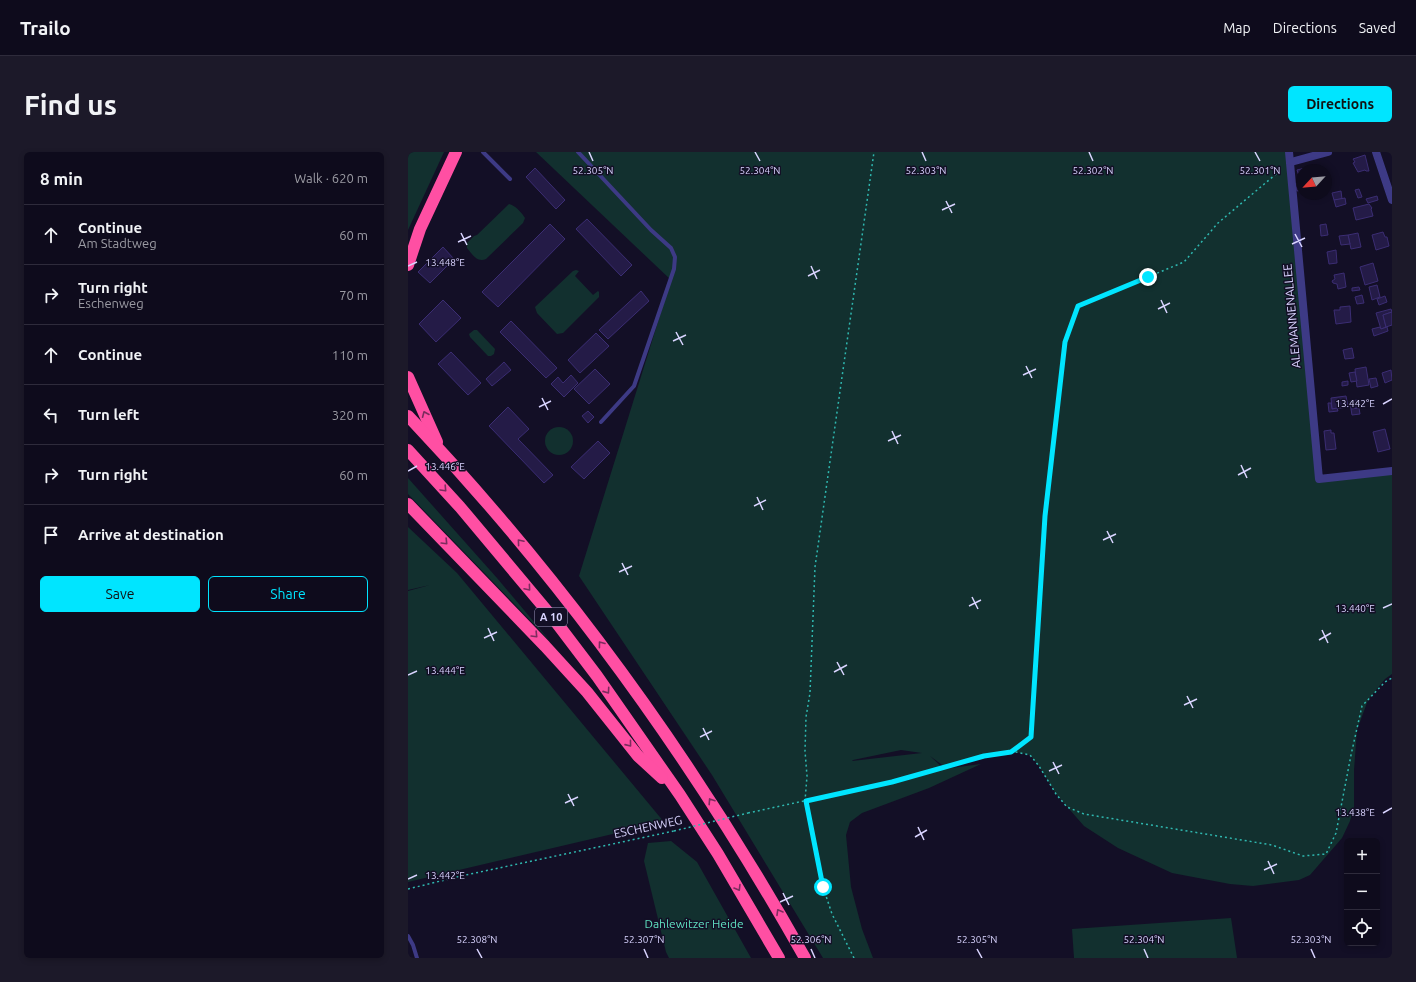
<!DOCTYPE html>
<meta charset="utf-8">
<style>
:root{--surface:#0e0b1c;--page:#1c1929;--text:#f1f3f6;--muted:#9b9ba3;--line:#2e2b3b;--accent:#00e5ff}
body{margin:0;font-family:Ubuntu,sans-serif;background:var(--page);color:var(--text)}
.controls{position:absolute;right:12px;bottom:12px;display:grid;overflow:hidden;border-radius:6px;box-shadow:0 2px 6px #0003}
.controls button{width:36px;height:36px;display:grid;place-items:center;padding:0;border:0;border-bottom:1px solid var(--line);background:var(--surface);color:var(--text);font:20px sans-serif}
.compass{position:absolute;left:888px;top:12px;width:36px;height:36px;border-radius:50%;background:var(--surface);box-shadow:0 2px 6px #0003;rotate:244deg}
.stop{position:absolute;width:12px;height:12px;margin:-9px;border:3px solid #00e5ff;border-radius:50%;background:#fff}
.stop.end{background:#00e5ff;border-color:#fff;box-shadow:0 1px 4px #0008}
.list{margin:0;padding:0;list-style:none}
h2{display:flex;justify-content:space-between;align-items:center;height:52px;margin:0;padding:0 16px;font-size:17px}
h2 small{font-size:13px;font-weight:400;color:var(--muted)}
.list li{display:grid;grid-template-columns:26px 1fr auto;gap:12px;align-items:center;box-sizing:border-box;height:60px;padding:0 16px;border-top:1px solid var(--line)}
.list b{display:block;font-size:15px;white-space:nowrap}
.list p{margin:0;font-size:13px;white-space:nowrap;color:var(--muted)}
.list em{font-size:13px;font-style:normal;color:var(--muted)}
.actions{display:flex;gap:8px;padding:12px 16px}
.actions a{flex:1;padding:9px 0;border:1px solid var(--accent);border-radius:6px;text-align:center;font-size:14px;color:var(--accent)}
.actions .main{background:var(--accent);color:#111}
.icon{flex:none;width:22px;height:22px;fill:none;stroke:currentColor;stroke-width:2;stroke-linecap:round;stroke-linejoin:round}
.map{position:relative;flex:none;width:984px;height:806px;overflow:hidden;border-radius:6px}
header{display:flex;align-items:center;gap:24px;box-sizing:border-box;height:56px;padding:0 20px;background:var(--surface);border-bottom:1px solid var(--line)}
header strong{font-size:19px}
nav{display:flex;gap:22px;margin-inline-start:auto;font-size:14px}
.intro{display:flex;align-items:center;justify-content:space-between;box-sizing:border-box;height:96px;padding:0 24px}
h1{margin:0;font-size:28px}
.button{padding:10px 18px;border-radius:6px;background:var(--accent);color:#111;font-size:14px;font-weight:700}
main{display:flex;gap:24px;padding:0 24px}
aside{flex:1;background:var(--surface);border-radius:6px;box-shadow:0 2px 6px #0003}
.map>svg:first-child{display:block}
</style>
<header>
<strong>Trailo</strong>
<nav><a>Map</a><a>Directions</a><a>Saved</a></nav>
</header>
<div class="intro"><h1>Find us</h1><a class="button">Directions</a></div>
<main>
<aside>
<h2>8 min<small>Walk · 620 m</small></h2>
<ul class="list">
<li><svg class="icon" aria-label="ahead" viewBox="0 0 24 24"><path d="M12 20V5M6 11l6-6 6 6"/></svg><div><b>Continue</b><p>Am Stadtweg</p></div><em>60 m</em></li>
<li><svg class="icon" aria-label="right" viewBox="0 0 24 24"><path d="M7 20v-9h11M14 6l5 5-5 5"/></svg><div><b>Turn right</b><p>Eschenweg</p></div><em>70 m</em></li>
<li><svg class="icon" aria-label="ahead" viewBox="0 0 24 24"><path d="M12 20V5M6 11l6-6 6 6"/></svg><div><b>Continue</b></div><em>110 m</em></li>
<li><svg class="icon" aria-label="left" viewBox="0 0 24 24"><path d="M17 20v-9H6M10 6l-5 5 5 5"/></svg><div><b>Turn left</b></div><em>320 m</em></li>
<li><svg class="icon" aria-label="right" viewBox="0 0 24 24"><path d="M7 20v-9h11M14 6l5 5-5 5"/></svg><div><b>Turn right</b></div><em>60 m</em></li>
<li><svg class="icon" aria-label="arrive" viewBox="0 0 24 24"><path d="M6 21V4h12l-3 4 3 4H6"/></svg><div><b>Arrive at destination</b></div></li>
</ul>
<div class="actions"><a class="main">Save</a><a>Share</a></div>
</aside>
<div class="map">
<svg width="984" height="806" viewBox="0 0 984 806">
<rect width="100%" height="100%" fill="#130f26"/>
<g fill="#12302f" fill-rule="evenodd">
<polygon points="0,0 36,0 0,78"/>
<path d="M128 0H881L911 326 984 319V522L977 527 960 548 949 578 946 618V655L942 669 934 686 902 723 891 728 845 734 822 732 764 721 710 696 676 674 648 642 631 614 622 603 603 599 576 604 537 615 522 604 536 617 573 612 521 636 454 661 442 670 438 683 443 735 454 777 465 806H415L304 623 171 424 263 128ZM493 598 514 601 444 609 445 608Z"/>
<path d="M101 52C107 53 114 61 117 66L115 71 78 107C69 111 64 102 59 96V91L66 84 69 83Z"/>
<polygon points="168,118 171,119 167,124 185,143 190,139 191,140 191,145 155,181 149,182 129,161 127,155 165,119"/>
<polygon points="66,178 69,178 87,197 86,202 83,204 80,204 62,185 61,182"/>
<circle cx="151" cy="289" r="14"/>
<polygon points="0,326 89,426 142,489 0,342"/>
<polygon points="0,375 49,421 256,670 0,730 0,439 22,433 0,438"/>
<polygon points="263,689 289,710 343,806 261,806 258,800 236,709 240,691"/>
<polygon points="823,766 829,806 666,806 664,777"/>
</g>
<g fill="#241b47" stroke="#3b2d73">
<polygon points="957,3 961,19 958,19 957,18 950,20 945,11 947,10 945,7"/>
<polygon points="905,14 906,18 894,18 894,26 892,27 889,18"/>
<polygon points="910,14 911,18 906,18 905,15"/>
<polygon points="127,16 157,48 148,57 118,25"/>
<polygon points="894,30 894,38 889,39 887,32"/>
<polygon points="951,37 954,45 950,46 947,38"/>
<polygon points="933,39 934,47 926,48 924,41"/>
<polygon points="969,44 970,48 960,51 958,47"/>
<polygon points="937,46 938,52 928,55 926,48"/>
<polygon points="961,52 964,56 963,57 965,64 948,68 945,56"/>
<polygon points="179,67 224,113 213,124 168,77"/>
<polygon points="142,72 157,87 90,155 74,140"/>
<polygon points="918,72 920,83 913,84 912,73"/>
<polygon points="975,80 977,85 979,85 981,94 968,98 964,83"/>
<polygon points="950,81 953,95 943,97 940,83"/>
<polygon points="940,83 942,92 933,93 931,84"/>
<polygon points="35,95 46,107 22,131 10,120"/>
<polygon points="928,98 929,111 921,112 919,100"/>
<polygon points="965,111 970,129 957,133 952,115"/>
<polygon points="936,121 938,135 930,137 929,132 925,131 924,129 927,127 926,123"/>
<polygon points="969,133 972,145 964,148 961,135"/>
<polygon points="951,135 952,138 944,139 944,136"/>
<polygon points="233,139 241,149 200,187 191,178"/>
<polygon points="954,143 956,151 949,152 947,145"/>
<polygon points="977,144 979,150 971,153 969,147"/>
<polygon points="35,148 53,166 28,190 11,172"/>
<polygon points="942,154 943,170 928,172 926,158 932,158 932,155"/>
<polygon points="983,157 984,160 975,163 978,175 973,177 968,161"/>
<polygon points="984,160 984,173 978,175 975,163"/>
<polygon points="103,169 149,216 138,226 92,180"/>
<polygon points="972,175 973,177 979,175 980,179 966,184 964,177"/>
<polygon points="188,181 201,194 172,221 160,208"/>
<polygon points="944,196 946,206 937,207 935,198"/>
<polygon points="43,200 73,231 60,243 30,212"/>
<polygon points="96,210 103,218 84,234 78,227"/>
<polygon points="958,215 961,233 949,235 947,217"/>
<polygon points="187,217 202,232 181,252 166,237"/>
<polygon points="983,218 984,228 977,231 974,221"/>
<polygon points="947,220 949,229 943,230 941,221"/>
<polygon points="163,223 170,231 156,245 143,232 150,225 155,231"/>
<polygon points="968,226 970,234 963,236 961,227"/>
<polygon points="940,229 940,233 934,234 934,230"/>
<polygon points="938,244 940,255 924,257 923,246"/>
<polygon points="950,248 951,256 943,257 942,249"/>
<polygon points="920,251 923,251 924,257 929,256 930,259 921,260"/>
<polygon points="100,255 121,277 110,287 145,323 136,331 81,274"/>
<polygon points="951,256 952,262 944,263 943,257"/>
<polygon points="180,259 186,265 180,271 174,264"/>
<polygon points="977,277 982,297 970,300 965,280"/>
<polygon points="923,278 923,281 926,281 928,297 918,298 916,279"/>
<polygon points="190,289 202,301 176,327 163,315"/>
</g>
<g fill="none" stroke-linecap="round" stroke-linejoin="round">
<g stroke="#2fb8b0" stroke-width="1.5" stroke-dasharray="2 3" stroke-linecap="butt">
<polyline points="0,1 1,0"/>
<polyline points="603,599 623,585 637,363 657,190 670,154 776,110 810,71 874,17"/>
<polyline points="340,661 484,630 576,604 603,599 622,603 631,614 648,642 659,655 676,662 864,693 895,704 918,702 928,681 943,603 954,554 977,530 984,526"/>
<polyline points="0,737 53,724 266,679"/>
<polyline points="446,806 424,762 415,735 397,649 399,624 397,599 398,565 402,541 407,415 466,0"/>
</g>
<g stroke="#3d3a85" stroke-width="4">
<polyline points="75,0 102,27"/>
<polyline points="170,0 243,78 263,96 267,105 266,117 226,234 193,270"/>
<polyline points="0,784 5,793 9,806"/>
</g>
<g stroke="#3d3a85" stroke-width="8">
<polyline points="881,0 911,327 984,319"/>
<polyline points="968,0 984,48"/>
<polyline points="883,10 920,0"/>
</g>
<g stroke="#ff4fa3" stroke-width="12">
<polyline points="0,113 12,77 48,0"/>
<polyline points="0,225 29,290"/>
<path d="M0 264C156 428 286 609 397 806"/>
<polyline points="0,298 52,355 145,466 189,524 272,643 310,702 371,806"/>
<polyline points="0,352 137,494 179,540 230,604 254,626"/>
</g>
<polyline stroke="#2fb8b0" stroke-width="1.5" stroke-dasharray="2 3" stroke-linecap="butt" points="266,679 340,661"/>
</g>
<defs><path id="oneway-chevron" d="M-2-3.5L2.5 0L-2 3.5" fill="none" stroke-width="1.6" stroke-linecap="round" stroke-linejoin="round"/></defs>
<g stroke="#7d2c5e">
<use href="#oneway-chevron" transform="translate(17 262) rotate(-113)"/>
<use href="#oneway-chevron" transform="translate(36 337) rotate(47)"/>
<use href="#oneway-chevron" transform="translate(37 390) rotate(46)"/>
<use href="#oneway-chevron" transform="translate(112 390) rotate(-130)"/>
<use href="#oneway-chevron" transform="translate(120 436) rotate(50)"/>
<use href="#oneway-chevron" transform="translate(127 483) rotate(46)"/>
<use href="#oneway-chevron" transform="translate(193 492) rotate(-127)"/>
<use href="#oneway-chevron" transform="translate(199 539) rotate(55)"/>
<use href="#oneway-chevron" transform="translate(221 592) rotate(51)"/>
<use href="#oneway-chevron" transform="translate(303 649) rotate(-123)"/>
<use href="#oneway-chevron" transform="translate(330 736) rotate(59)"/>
<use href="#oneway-chevron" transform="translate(371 760) rotate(-120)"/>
</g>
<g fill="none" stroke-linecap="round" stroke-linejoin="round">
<polyline stroke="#00e5ff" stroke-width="5" points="415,735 398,649 484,630 576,604 603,600 623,585 637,364 657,190 670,154 740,125"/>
</g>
<path fill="none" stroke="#d9d4ff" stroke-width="1.5" d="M181 0 185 9M347 0 352 9M514 0 518 9M681 0 685 9M847 0 852 9M538 49 544 61M534 58 547 52M53 81 59 93M887 82 894 95M50 90 63 84M884 92 897 86M0 114 9 110M403 114 409 127M400 124 412 118M753 148 759 161M750 157 762 151M268 180 275 193M265 189 278 183M618 214 624 226M615 223 628 217M134 246 140 258M975 252 984 247M131 255 143 249M484 279 490 292M480 289 493 283M833 313 839 326M0 319 9 314M830 323 843 316M349 345 355 358M346 354 358 348M699 379 705 391M695 388 708 382M214 411 220 423M211 420 224 414M564 445 570 457M561 454 573 448M975 456 984 452M80 476 86 489M914 478 920 491M76 486 89 480M911 488 923 481M429 510 436 523M426 520 439 513M0 523 9 519M779 544 785 556M776 553 789 547M295 576 301 588M292 585 304 579M645 610 651 622M641 619 654 613M160 642 166 654M157 651 170 645M975 661 984 656M510 675 516 688M507 685 519 678M860 709 866 722M856 718 869 712M0 727 9 723M375 741 381 753M372 750 385 744M69 797 74 806M236 797 240 806M403 797 407 806M569 797 574 806M736 797 740 806M903 797 907 806"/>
<g text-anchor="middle" stroke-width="3" stroke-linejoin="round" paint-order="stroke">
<rect fill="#130f26" stroke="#9e99be" stroke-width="1" x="127" y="456" width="32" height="18" rx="3"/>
<g font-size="11" font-weight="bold" fill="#d9d4ff">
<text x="143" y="469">A 10</text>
</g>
<g font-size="12" fill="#d9d4ff" stroke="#130f26">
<text transform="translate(884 164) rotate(-95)" y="4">ALEMANNENALLEE</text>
<text transform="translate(240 675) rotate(-12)" y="4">ESCHENWEG</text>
</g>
<g font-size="12" fill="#5fe0c0" stroke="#130f26">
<text x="286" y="776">Dahlewitzer Heide</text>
</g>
</g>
<g font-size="10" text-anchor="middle" fill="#d9d4ff" stroke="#130f26" stroke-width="3" stroke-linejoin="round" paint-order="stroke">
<text x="685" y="22">52.302°N</text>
<text x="852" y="22">52.301°N</text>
<text x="185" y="22">52.305°N</text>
<text x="352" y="22">52.304°N</text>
<text x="518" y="22">52.303°N</text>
<text x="37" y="114">13.448°E</text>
<text x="947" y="255">13.442°E</text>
<text x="37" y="318">13.446°E</text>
<text x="947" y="460">13.440°E</text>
<text x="37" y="522">13.444°E</text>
<text x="947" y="664">13.438°E</text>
<text x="37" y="727">13.442°E</text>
<text x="69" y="791">52.308°N</text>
<text x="236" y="791">52.307°N</text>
<text x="403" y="791">52.306°N</text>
<text x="569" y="791">52.305°N</text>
<text x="736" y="791">52.304°N</text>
<text x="903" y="791">52.303°N</text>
</g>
</svg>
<div class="controls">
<button>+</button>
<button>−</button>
<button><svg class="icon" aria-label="locate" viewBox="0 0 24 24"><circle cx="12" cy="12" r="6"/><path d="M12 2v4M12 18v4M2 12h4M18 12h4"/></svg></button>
</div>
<svg class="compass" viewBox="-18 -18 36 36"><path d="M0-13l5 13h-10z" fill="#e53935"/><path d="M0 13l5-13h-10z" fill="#9b9ba3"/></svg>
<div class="stop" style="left:415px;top:735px"></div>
<div class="stop end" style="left:740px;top:125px"></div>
</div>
</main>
